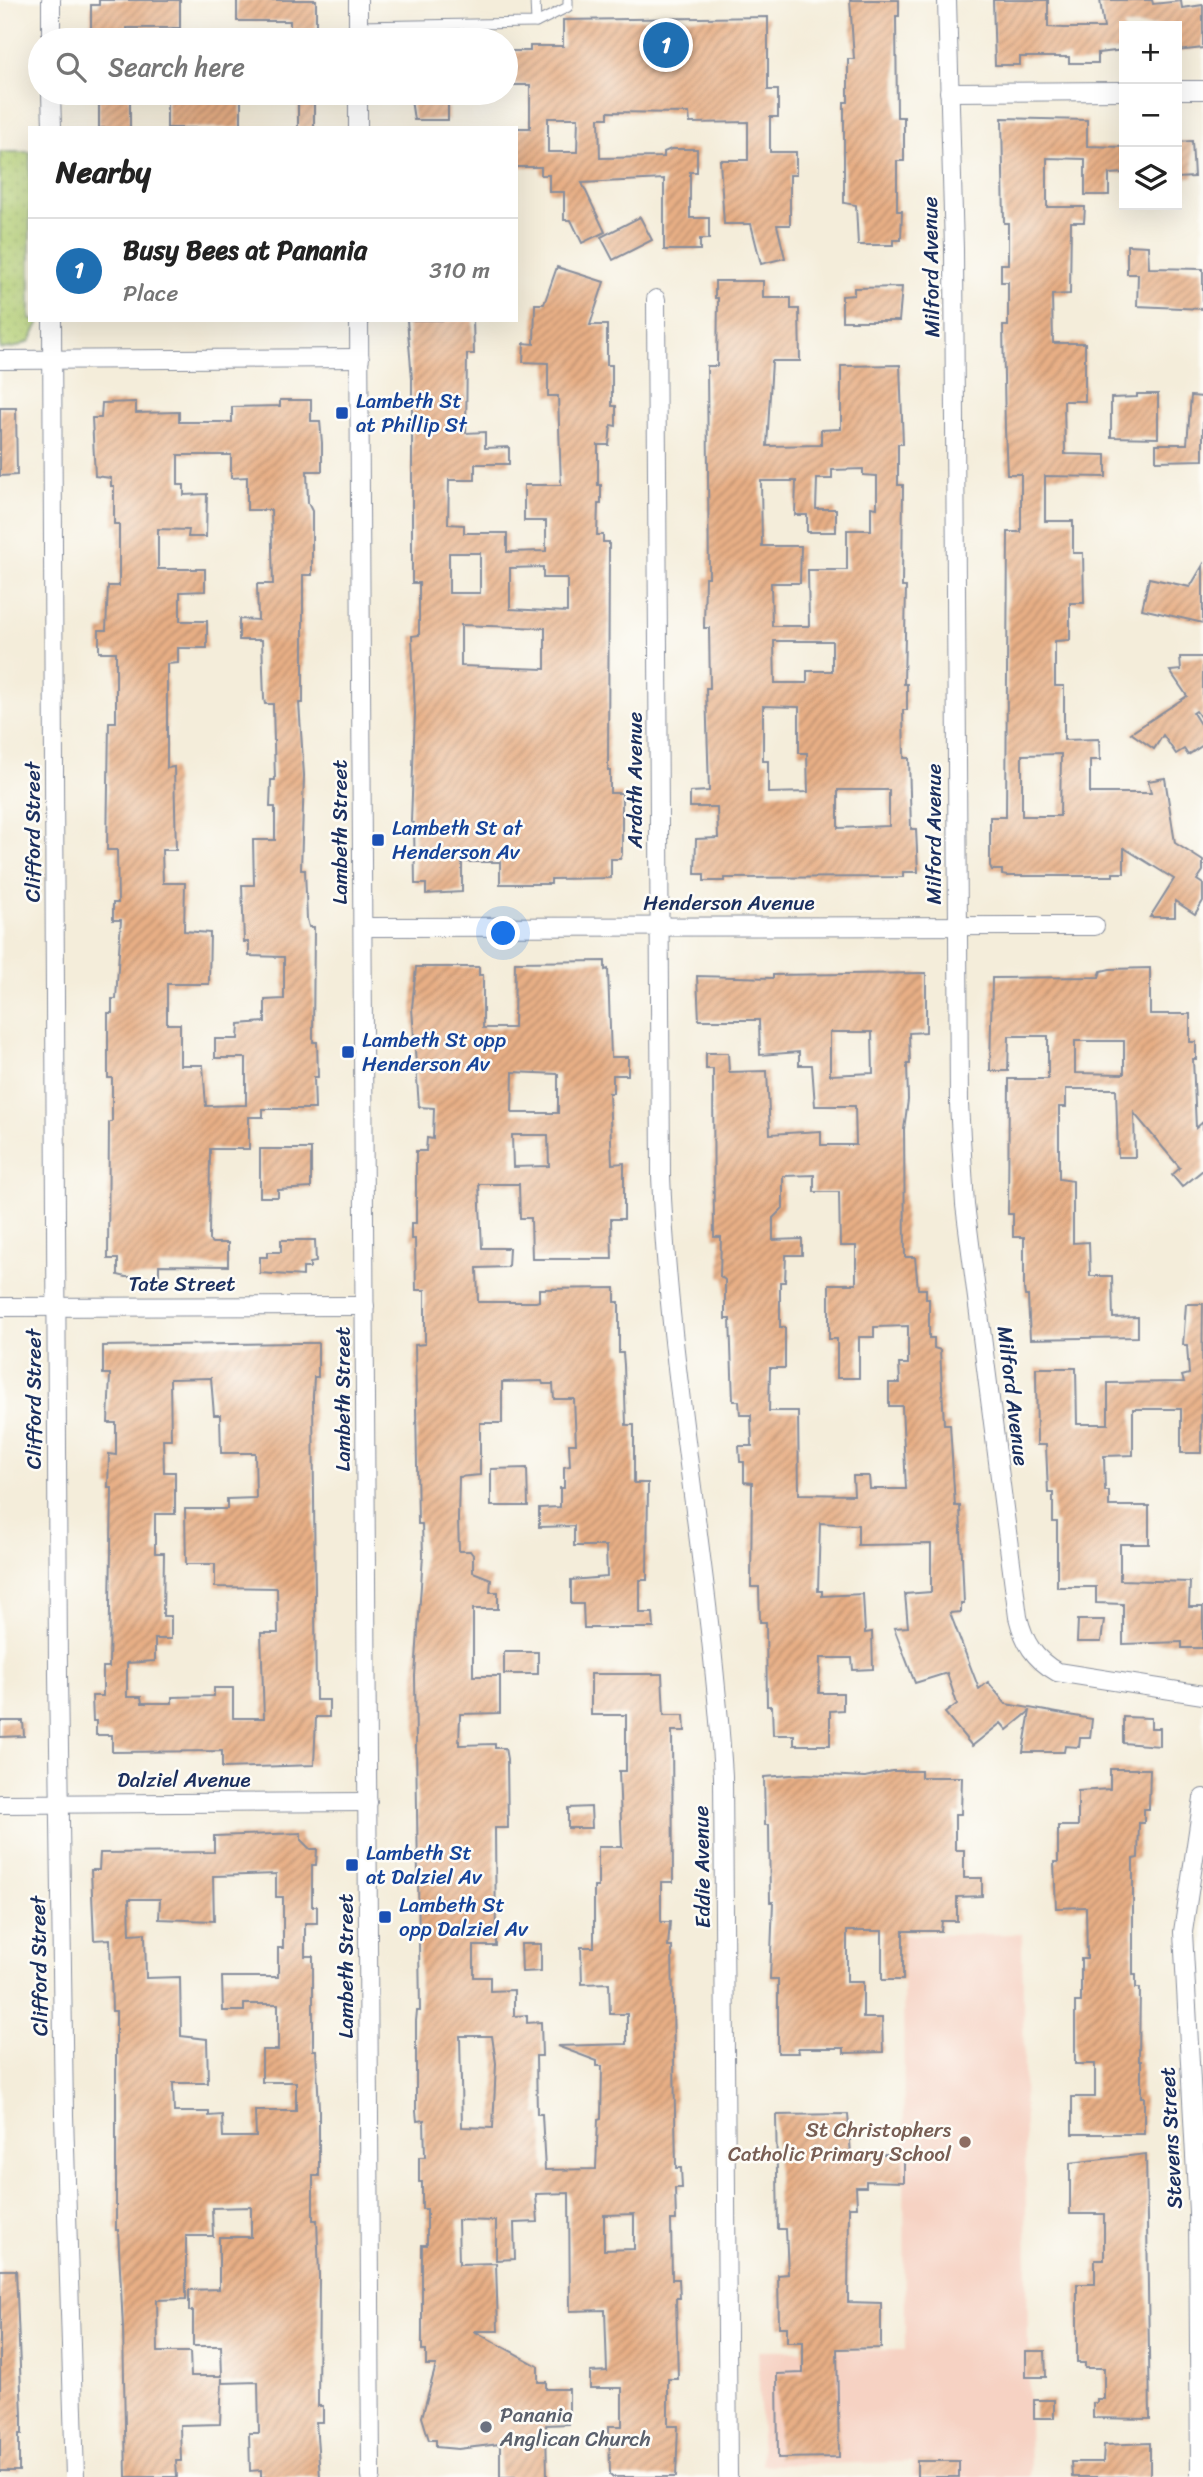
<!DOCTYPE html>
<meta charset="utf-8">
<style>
:root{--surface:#fff;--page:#f2f2f2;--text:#222;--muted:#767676;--line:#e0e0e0;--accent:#1f6fb2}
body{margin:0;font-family:Sriracha,sans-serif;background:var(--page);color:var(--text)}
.controls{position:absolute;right:21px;top:21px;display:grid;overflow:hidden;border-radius:0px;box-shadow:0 7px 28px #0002}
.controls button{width:63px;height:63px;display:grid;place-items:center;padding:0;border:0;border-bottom:2px solid var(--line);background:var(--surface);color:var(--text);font:35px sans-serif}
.you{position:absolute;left:504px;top:934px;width:24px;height:24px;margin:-18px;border:5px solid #fff;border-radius:50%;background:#1a73e8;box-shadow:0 0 0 10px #1a73e833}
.badge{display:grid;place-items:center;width:46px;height:46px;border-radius:50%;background:var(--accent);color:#fff;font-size:23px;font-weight:700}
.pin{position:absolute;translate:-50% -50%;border:4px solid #fff;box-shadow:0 2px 7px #0006}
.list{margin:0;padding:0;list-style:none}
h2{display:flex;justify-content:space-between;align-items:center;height:91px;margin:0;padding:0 28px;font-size:30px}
h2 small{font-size:23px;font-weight:400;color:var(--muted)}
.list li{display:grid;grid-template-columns:46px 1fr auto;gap:21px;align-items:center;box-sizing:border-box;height:105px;padding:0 28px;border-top:2px solid var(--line)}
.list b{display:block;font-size:26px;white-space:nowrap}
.list p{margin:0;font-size:23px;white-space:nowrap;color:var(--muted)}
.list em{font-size:23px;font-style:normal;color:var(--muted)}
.icon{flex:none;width:38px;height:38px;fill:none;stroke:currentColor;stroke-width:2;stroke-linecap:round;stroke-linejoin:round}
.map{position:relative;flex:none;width:1203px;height:2477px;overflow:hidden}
.search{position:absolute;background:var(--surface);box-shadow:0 7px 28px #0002;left:28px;top:28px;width:490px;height:77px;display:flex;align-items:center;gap:18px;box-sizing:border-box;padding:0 24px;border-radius:38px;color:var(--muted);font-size:26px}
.panel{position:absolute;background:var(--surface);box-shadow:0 7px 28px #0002;left:28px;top:126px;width:490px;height:196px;border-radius:0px}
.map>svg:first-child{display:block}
</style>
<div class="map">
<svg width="1203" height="2477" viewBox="0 0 1203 2477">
<defs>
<pattern id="green-dots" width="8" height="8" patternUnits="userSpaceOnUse" patternTransform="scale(1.75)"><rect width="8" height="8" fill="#b4cf75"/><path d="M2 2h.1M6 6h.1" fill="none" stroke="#9ab268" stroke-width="1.8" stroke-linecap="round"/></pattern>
<pattern id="building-hatch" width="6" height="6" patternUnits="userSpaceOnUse" patternTransform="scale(1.75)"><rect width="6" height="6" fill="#e8af85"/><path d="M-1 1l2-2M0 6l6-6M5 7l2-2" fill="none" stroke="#bb8f70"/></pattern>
</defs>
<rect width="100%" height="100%" fill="#fdfcf7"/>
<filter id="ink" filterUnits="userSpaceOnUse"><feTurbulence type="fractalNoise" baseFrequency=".0143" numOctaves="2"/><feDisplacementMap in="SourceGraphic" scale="14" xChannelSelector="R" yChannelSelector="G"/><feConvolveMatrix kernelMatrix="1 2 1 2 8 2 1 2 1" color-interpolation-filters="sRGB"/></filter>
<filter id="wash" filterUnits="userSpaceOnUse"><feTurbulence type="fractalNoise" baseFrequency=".00686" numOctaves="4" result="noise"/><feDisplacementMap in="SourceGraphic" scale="28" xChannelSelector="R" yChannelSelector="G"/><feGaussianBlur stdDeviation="1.57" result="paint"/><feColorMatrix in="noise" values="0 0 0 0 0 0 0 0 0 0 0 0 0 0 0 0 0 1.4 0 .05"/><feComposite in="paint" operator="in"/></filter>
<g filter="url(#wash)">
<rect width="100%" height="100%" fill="#f4edda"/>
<polygon fill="#f6d2c3" points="1022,1934 1030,2477 913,2477 912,2462 762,2465 758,2351 905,2350 903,1935"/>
<polygon fill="url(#green-dots)" stroke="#687f6a" stroke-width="2" points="0,152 30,152 30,320 41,320 30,341 14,348 0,349"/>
<g id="blocks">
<g fill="url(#building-hatch)" fill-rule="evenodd">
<polygon points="99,0 180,0 180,28 127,28 127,37 91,40 91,5 99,5"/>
<polygon points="237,0 316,0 316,40 290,40 290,21 237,21"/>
<polygon points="850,0 899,0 899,16 896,16 897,117 904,117 904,161 897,161 897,211 902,211 901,240 893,240 893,245 858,245 856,205 844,203 844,102 848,102 848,59 854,59"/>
<polygon points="993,0 1048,0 1048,27 1064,28 1104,28 1100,0 1152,0 1153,4 1181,1 1182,8 1203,5 1203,48 1177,51 1177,26 1124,26 1124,50 1098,53 1098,63 1069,63 1069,57 1020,57 1020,65 995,65"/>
<path d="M768 17V90H778V117H770V152H796V175H790V225H777L785 258 761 264 751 224H724L720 160H748V122L690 123 689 113 608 112V118H599L600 158 664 157V152L671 149H697V172H690V218H709V239H700V250H664V179L582 183 605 232 582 243 571 220H564V192H549V175H541V167H516V128H530V85H506V51H530V46H563V20ZM548 118H578L577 152H548Z"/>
<rect x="99" y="93" width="31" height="35"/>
<rect x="167" y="93" width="74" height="35"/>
<rect x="298" y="93" width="16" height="35"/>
<polygon points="410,93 448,93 448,120 414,120"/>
<path d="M1002 118 1087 120V146L1124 147V173L1109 174V195H1085V159L1047 158V207H1085L1084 222H1071L1070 294 1052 295 1053 343H1085V401H1064L1065 454 1106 455V477L1045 476V521H1073V553H1083L1084 603H1070V640L1055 641V686H1064V740L1099 739 1100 760H1090V793H1151L1148 781 1165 778 1175 843 1203 861V871L1197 880 1203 884V901L1195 914 1175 901V917H1150L1174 879 1124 848V873H1113V876H1007L1002 875V870H992L990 866V817H1006L1008 532H1021V474H1007L1005 429 1003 326H1008V282H1001V264H1008V223H1004ZM1061 754 1060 816H1022V755Z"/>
<polygon points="1192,141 1194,177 1177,178 1177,142"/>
<polygon points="640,217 652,240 613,260 601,237"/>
<polygon points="1127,245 1148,246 1149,268 1203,269 1203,309 1137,306 1138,274 1127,274"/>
<path d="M557 267 604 282 590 325H607V365H612V406H616V426L611 425 609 445H598V485H601V504H598L597 535H603V542H609L608 771H610V793H622V855L620 859H611V878L551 879V884H500V862H462V892L426 894V884H415L414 823 411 822 415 713 412 636 419 635V583H412V379L407 320H473L474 354H467L466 433 485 432V448L509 447V464H475V480H449L448 524 464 525V533H507V552L546 551V521H524V485H561L558 396H548V363L523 362 524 343 534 344 535 304H544ZM449 553H480V593H449ZM543 567V578H567V612L510 609V568ZM461 625 545 628V669L461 666Z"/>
<path d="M715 281H763V298H791V309H799L800 361H772L767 446 821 445V430L841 429V366L900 365 903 444H898V485H903L902 587H906L904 684H907V710H903L904 758H909L911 829H916L918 872H903V877L725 878V881H704V874H695L696 839 718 838 717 807H690V792L709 791 706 688H710L709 628H704L705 577H709L707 366H717L718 298H715ZM863 469V475L877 476V508L871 507V530H847V570H808L809 626H772L771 583H800L801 546H762L761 481H796L795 515H807V532H836V509H816L817 479H832V470ZM774 641H832V671H807V683H775ZM763 706 799 707V753H807L808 792 768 793V761H763ZM838 790H889V826L838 828Z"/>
<polygon points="902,287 899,321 842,321 842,296 854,295 854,288"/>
<polygon points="1137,394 1158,394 1158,438 1111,437 1111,398 1137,397"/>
<polygon points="1191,396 1203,397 1203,460 1156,461 1156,444 1187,444"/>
<path d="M280 400H311V421H320L322 443V471H307L308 503 312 511V575H303V703H299L304 775 301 870H305L307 919 309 927H314L313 1042H317L318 1077H314L315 1109H263V1117H249V1149H210L209 1240 212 1243H228V1266L159 1265V1277H126L118 1275V1259H108L109 1123 112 1121V1078H108V1013H112V999H116L121 920H113V903H118L117 850H107L109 722H116V652H99V630H106L108 586H119V524H114V486H111V478L95 476 92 418H101L102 403 136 402V413L179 412V422H232V407L280 406ZM178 455H231V478L247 477V510H271L273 584H257L258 620 239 619V640H262L264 699 265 704H273L275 780H271L270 807H275V840H253L254 885H242L244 942H249V956L284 957V999L265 1000V1022L239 1024 238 1039H215V1058H246V1105L206 1106 203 1065H180V1024H167V984H209L210 933 184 931 185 883H163L162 850H176L174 767 167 768V664L178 663V648H207V621H180V592L205 591V569H158V529L189 530 188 537H206L207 494 184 495V485H178Z"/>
<polygon points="0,408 16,408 17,475 0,476"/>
<polygon points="1203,565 1203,623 1142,609 1149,578 1190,587"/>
<polygon points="1180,657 1203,657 1203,721 1196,711 1193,713 1203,729 1203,745 1188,755 1184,749 1176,754 1163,735 1154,749 1131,733 1187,696 1170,671 1181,670"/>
<path d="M605 961V970L608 969 611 1057H628V1075H613V1093H609L612 1164 624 1163V1219H611L612 1259H532L531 1218H520L519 1184H479L482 1248H509L508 1267 477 1268 478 1302H536L539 1301V1289L615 1288V1302H619V1353H623L624 1365 626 1425H634V1483H648L647 1580H640V1613H653L654 1628H584L583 1604H571V1580L607 1577 606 1546H574V1526L539 1527V1508L560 1507V1488H564V1467L570 1466 569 1444H576L574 1399H554L553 1384H543L542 1381 502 1382V1423H480V1475L459 1477 458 1519 459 1551H470L473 1555V1572L491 1579 490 1592H498V1609H473V1676H500V1713L460 1714 459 1745 495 1744V1748H505L507 1759 508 1828H495L496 1946H474V1977H490V1991L514 1990V2016L527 2015V2023L541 2022 542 2056H536L537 2114H542L545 2170 596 2169 598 2120 601 2119 602 2066H597V2061L557 2046 627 2044V2014H610L609 1983 582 1984 581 1947H594V1887H598V1847H622L619 1771H626V1715H591V1674H662L664 1715H684L685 1731H672L673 1882H661V1922H670L668 1947H672L676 2168H681L682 2188H675L676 2220H671L672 2279H679L680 2298H676L678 2379H668V2426H678L676 2477H613L610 2474 609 2426H622V2388H590V2372L607 2371 605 2310 570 2311 569 2193 536 2194 538 2222 514 2223 515 2259 496 2260V2221L458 2220 459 2264 496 2263 498 2331H474L538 2366V2382H546V2389H569V2424L546 2425 547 2477H500V2444L458 2449 436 2447V2440H429L422 2417 436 2365H426V2350H422V2245H427V2209H422V2182H419V2157H425L424 2120 417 2121 416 2111V2021L417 2011H420L415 1676 423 1555 422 1524H418L415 1345 425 1344V1290H416L415 1239H411V1223H416V1151H426L427 1138 433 1139 434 1108 419 1107 412 1008 416 967H479V975H483V1028H514L515 962ZM513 1072 558 1074V1113H512ZM512 1135H548L549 1166 513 1167ZM460 2036H492L496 2063 493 2128 462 2127ZM634 2214V2249L604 2250V2215Z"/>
<path d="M1150 968V1014H1190V1042H1196V1059H1193L1196 1128 1203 1122V1170L1182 1187 1172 1175 1180 1168 1134 1113 1135 1157H1118L1116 1089H1066V1107H1059V1179L1073 1181V1243L1089 1242 1090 1276H1112L1113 1318 1138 1317V1337L1030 1339 1028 1296H1025L1024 1289V1237H1013V1214H1008L1009 1079H1048V1036H1009L1008 1071H990L992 978 1099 977 1101 971 1110 969ZM1075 1041H1124V1074L1075 1073Z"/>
<path d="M926 973V1032L909 1033 910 1064H907L908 1100 904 1129 905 1257H915L918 1289H926V1299H929V1338H934V1348L940 1350 944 1424H950L955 1506H960L964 1604H961V1612L950 1613 979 1689 988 1682 1006 1704 1092 1719 1090 1738H1080L1079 1747 1065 1746 1064 1752H1023L1030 1711 1007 1730 1001 1723 972 1746 945 1713 957 1704 947 1673 915 1683 894 1628 908 1627 905 1594 931 1592V1544L858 1545V1525L820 1523 818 1591H822V1596L863 1594 865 1633 872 1632 873 1669 853 1670 852 1658H820L819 1693H843V1710L830 1711V1745H794V1735H773L772 1706H767L766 1622H760L759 1587H751L752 1483 744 1482V1462H740L739 1446H752L751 1415H740L739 1401H733L730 1319H725V1280L720 1276 721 1237H714L713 1069H706V1053H728L729 1072 767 1071 770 1134 821 1131V1145H856L855 1106H815L812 1065H799V1052L760 1055 759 1020H699L697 976 773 978V975ZM830 1032H872L873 1073 830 1075ZM814 1175V1192H839L840 1246H856V1284H829V1339H837V1378H859V1337H874V1327L908 1326V1364H899L900 1383H889V1406H902L906 1489H870L869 1476H853L854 1495 799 1494 798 1411H769L770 1368H785V1327H780V1282H785L786 1255H802V1239L773 1240V1218L783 1208V1176Z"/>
<polygon points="260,1149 311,1149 311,1188 278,1190 278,1197 260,1197"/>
<polygon points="281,1240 315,1240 316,1262 310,1263 310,1268 303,1268 303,1276 260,1273 260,1257 267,1257 267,1252 281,1252"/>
<polygon points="1186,1304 1203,1304 1201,1453 1181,1453 1181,1409 1133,1409 1133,1455 1104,1456 1105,1491 1109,1491 1109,1506 1149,1506 1149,1544 1120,1544 1120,1580 1190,1582 1189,1607 1203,1607 1203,1648 1182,1648 1182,1642 1123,1644 1123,1604 1096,1603 1096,1587 1057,1587 1057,1522 1053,1522 1053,1493 1048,1493 1046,1445 1037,1445 1036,1368 1076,1368 1077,1424 1108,1424 1108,1383 1184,1382 1182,1376 1189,1374 1187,1345 1183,1345"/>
<path d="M296 1343H318V1377H314L313 1396 316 1700H329V1717H316L314 1765 222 1768V1751L112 1752V1735H96V1721H93L92 1696H103V1667H109L112 1488H108L109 1454 116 1455V1423H108L110 1374H103V1346ZM211 1378 214 1415H220L221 1453H255L256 1498 227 1499V1509H185L186 1564H215V1587L277 1588 278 1633H261L264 1718H233V1688H214V1696L172 1697V1703H142L141 1697H127V1663L155 1661V1639H171V1616H163L164 1553H155V1514H175V1472H164L163 1439H171L170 1379Z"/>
<polygon points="527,1468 528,1506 491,1506 491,1469"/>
<polygon points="1078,1620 1104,1620 1101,1642 1077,1642"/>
<rect x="504" y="1652" width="34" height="22"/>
<polygon points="1123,1717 1151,1718 1151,1728 1160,1728 1160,1746 1123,1743"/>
<polygon points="0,1721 23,1721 24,1736 0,1737"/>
<polygon points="1110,1769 1150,1769 1149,1809 1144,1809 1144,1823 1139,1823 1138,1858 1133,1859 1133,1975 1136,1975 1136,1988 1140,1988 1139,2061 1141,2061 1141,2097 1144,2097 1144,2134 1072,2134 1072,2097 1095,2097 1095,2064 1075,2064 1075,2002 1081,2002 1081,1959 1087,1959 1086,1907 1056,1908 1054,1862 1058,1862 1058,1826 1078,1826 1078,1791 1110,1789"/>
<polygon points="892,1771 921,1771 921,1777 962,1777 961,1814 955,1814 955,1850 964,1850 964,1878 982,1878 982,1896 957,1897 957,1921 942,1921 941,1931 903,1931 903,1980 882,1980 882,1931 847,1931 847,1982 863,1982 863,2018 882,2018 883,2052 844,2053 844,2048 798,2048 799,2053 778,2053 778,1979 770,1979 773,1902 770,1902 769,1825 765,1825 764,1777 805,1774 865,1777"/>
<polygon points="591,1807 592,1828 568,1828 568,1808"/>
<path d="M301 1833V1840L310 1849H317L316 1865H312V1906H317V1923H305V1956H313V2050H316L319 2108V2176H313V2220H317L319 2275 318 2406H323V2422H316L320 2477H261V2470L250 2471 249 2433H259L258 2382 222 2383V2378L220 2424 180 2425 181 2461H176L177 2477H126L123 2327 118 2230H116V2011H112L110 1939 94 1940 91 1870H99L100 1853 214 1852V1836ZM276 1874V1897H283V1948H278V1977H222L223 2011H244V2004H278V2050H262V2082H296V2111H255L256 2137H223L222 2115 209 2116V2112H174L173 2083H208L207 2039 181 2036 180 1977 146 1978 145 1933 130 1934 129 1899H160L159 1919 214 1921 213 1876ZM251 2207V2237H219V2289L189 2290V2311H193V2346H221L222 2376H191L190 2352H158L157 2300 186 2299V2236H213L212 2208Z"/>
<polygon points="521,1944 541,1944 541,1971 522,1972"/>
<polygon points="848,2114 851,2155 904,2155 904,2182 866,2181 866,2187 856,2187 857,2207 849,2207 848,2302 881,2303 881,2348 837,2349 839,2457 778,2458 777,2374 803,2373 803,2342 787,2342 787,2327 779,2327 778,2275 788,2274 786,2229 778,2229 776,2115"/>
<polygon points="1146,2154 1150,2419 1093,2418 1093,2403 1097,2403 1097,2399 1104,2399 1104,2368 1085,2368 1085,2363 1077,2363 1077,2284 1095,2284 1095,2260 1104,2260 1104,2214 1070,2214 1070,2163"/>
<polygon points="0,2270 16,2270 22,2415 22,2434 19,2434 19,2471 0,2471"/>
<polygon points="1026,2351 1045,2351 1046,2377 1026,2377"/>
<rect x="1034" y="2400" width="20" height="18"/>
<polygon points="1150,2443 1150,2477 1072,2477 1071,2462 1103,2462 1104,2445"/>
<rect x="917" y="2461" width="42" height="16"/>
</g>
</g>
</g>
<g filter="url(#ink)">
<use href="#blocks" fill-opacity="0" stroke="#888e9c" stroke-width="2"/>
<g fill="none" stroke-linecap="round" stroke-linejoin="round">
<g stroke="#888e9c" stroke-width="11">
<g id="lane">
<polyline points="535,0 536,23"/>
<polyline points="358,26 536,23 568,7 568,0"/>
</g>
</g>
<g stroke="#888e9c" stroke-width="20">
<g id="street">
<polyline points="51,0 51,40"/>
<polyline points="358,0 358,40"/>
<path d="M947 0 954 249 959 1104 965 1205 1018 1617C1024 1642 1034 1659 1057 1672L1203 1695"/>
<polyline points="1177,90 1203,90"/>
<polyline points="949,92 1124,91"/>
<polyline points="51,93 52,128"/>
<polyline points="358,93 358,128"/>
<path d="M656 299 661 1176C669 1377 711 1575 723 1776L728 2477"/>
<polyline points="52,320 58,1674 64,2115 75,2477"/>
<polyline points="359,320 371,2477"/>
<polyline points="0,360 360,358"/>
<polyline points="363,927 1095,926"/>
<polyline points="0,1307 365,1306"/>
<polyline points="0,1804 368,1802"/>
<polyline points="1200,2477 1198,2212 1183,1932 1203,1798"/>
</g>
</g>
<use href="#lane" stroke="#fff" stroke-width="9"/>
<use href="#street" stroke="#fff" stroke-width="18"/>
</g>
</g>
<g fill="#1a4fb4" stroke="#fdfcf7" stroke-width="2.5">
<rect x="335" y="406" width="14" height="14" rx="3.5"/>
<rect x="371" y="833" width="14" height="14" rx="3.5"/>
<rect x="341" y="1045" width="14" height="14" rx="3.5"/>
<rect x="345" y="1858" width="14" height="14" rx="3.5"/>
<rect x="378" y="1910" width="14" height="14" rx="3.5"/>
</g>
<circle fill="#8d6e63" stroke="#fdfcf7" stroke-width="2.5" cx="965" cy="2142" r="7"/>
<circle fill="#6b7280" stroke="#fdfcf7" stroke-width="2.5" cx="486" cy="2427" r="7"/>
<g text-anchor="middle" stroke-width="5" stroke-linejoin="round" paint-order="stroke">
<g font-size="21" fill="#1b2f5e" stroke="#fdfcf7">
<text transform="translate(931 267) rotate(-91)" y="7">Milford Avenue</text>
<text transform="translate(635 780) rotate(-90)" y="7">Ardath Avenue</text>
<text transform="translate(33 832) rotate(-90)" y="7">Clifford Street</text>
<text transform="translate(340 832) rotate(-90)" y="7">Lambeth Street</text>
<text transform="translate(934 834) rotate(-90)" y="7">Milford Avenue</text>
<text x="729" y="910">Henderson Avenue</text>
<text x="182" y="1291">Tate Street</text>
<text transform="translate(1013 1396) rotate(83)" y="7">Milford Avenue</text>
<text transform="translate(34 1399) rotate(-90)" y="7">Clifford Street</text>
<text transform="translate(343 1399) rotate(-90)" y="7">Lambeth Street</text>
<text x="184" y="1787">Dalziel Avenue</text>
<text transform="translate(702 1867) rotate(-91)" y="7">Eddie Avenue</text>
<text transform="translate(39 1966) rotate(-91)" y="7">Clifford Street</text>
<text transform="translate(346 1966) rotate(-90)" y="7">Lambeth Street</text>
<text transform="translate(1171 2138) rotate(-93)" y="7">Stevens Street</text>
</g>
<g font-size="21" fill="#164399" stroke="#fdfcf7" text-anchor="start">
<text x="356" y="408">Lambeth St<tspan x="356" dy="24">at Phillip St</tspan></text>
<text x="392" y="835">Lambeth St at<tspan x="392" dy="24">Henderson Av</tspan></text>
<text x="362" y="1047">Lambeth St opp<tspan x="362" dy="24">Henderson Av</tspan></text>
<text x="366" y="1860">Lambeth St<tspan x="366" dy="24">at Dalziel Av</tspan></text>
<text x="399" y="1912">Lambeth St<tspan x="399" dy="24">opp Dalziel Av</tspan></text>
</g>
<g font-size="21" fill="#785e54" stroke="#fdfcf7" text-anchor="end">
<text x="951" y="2137">St Christophers<tspan x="951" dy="24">Catholic Primary School</tspan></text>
</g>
<g font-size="21" fill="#5b616d" stroke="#fdfcf7" text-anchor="start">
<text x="500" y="2422">Panania<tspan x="500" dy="24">Anglican Church</tspan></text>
</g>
</g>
</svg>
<div class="controls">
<button>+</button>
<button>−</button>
<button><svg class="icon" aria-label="layers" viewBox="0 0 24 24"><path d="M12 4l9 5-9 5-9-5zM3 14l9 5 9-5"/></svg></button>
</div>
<div class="you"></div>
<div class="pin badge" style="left:666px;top:45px">1</div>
<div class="search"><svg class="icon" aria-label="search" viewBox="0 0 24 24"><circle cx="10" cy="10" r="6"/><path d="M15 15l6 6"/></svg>Search here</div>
<section class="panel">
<h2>Nearby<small></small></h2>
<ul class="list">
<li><span class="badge">1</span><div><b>Busy Bees at Panania</b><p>Place</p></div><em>310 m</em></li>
</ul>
</section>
</div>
